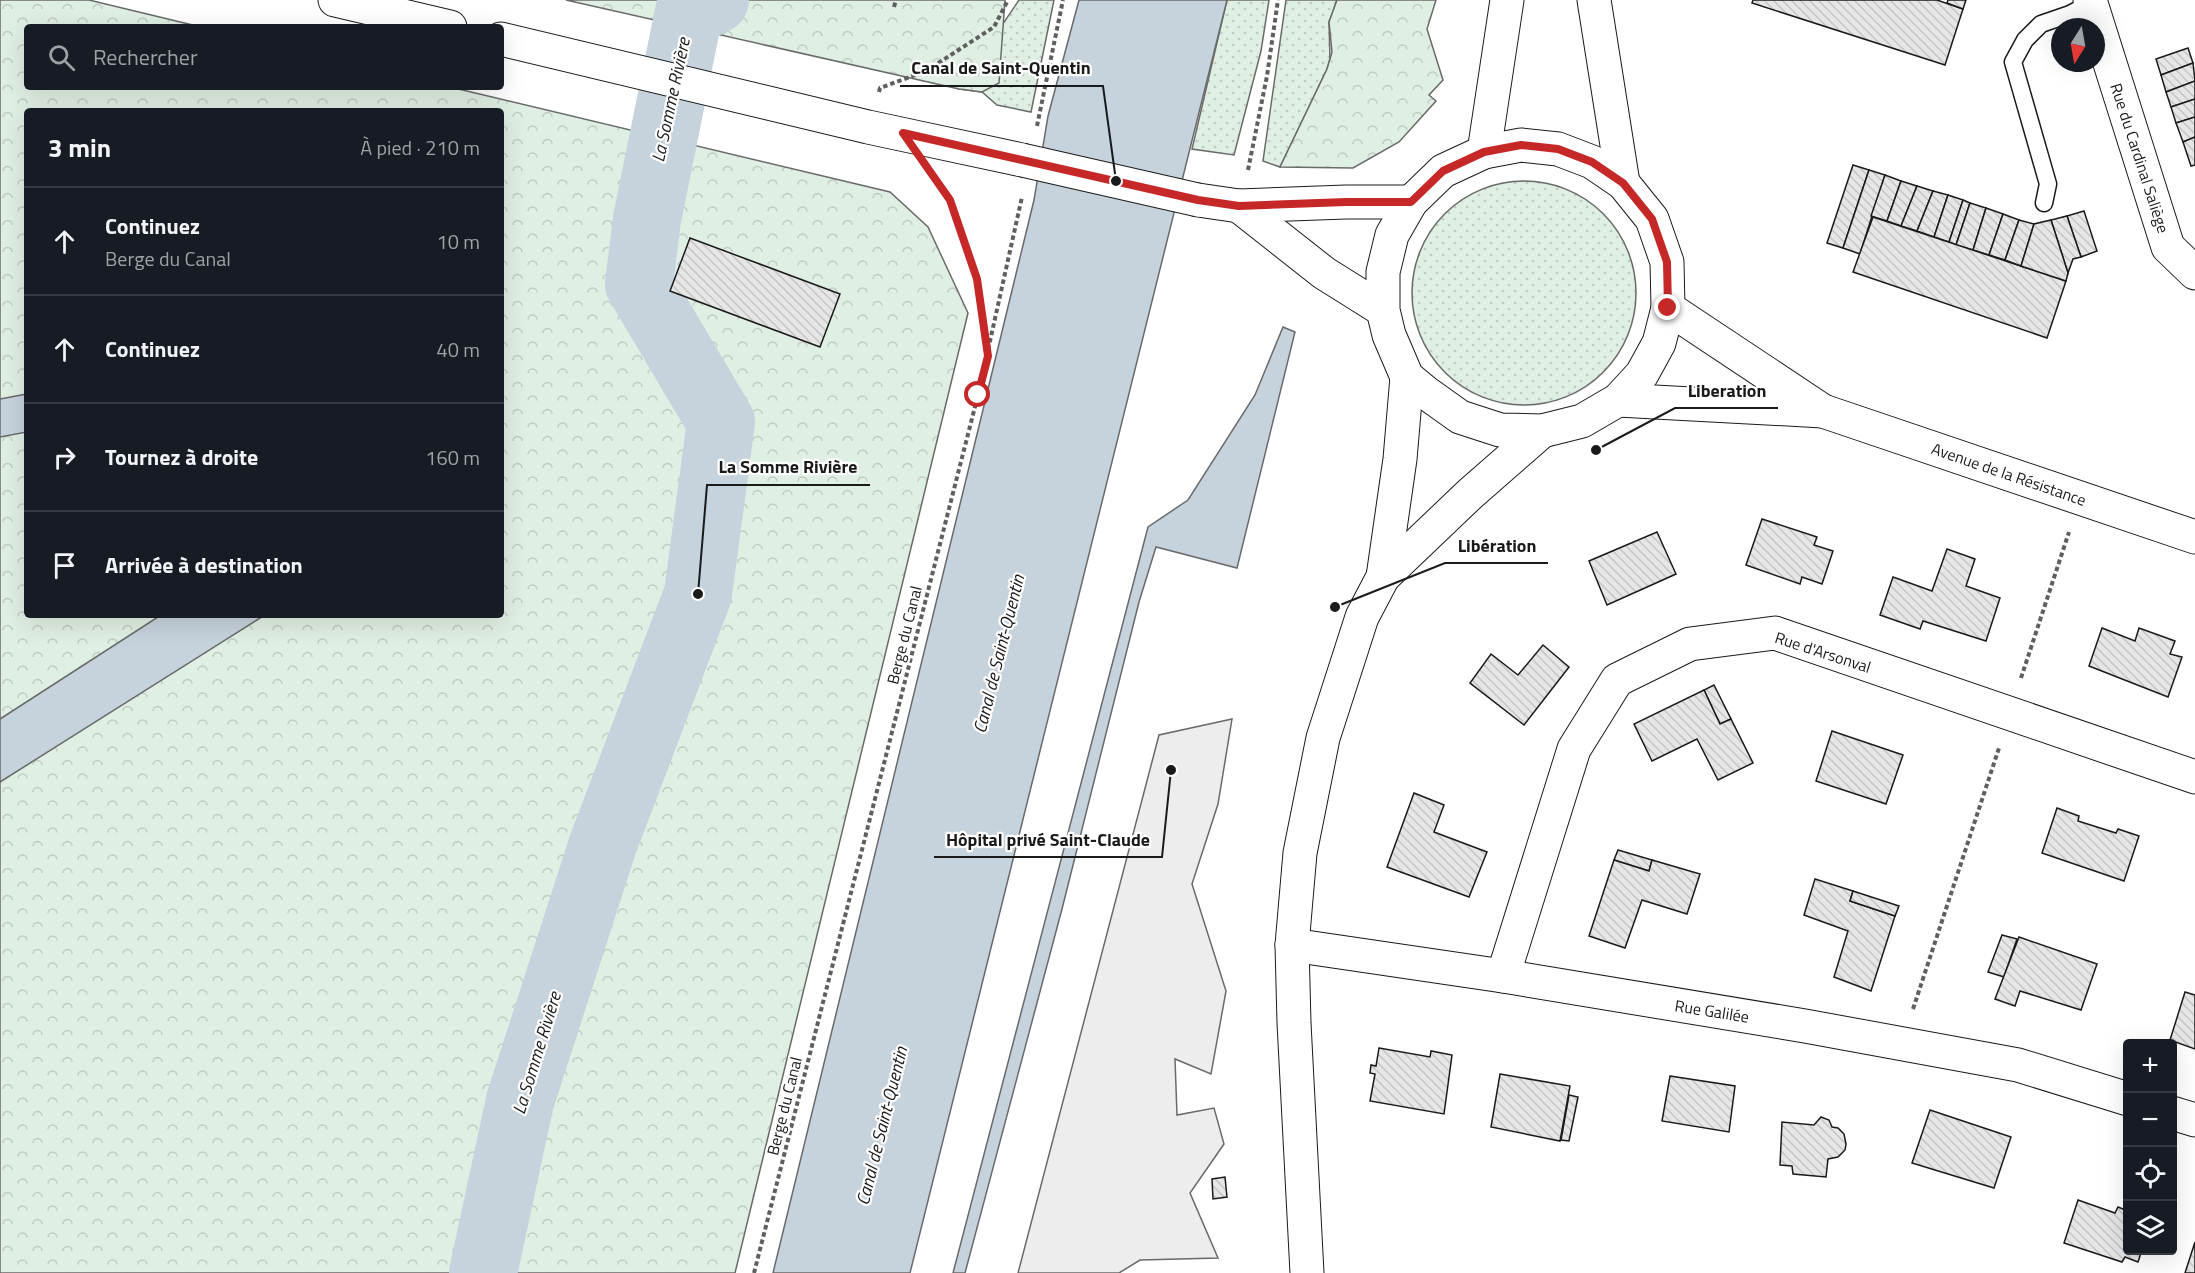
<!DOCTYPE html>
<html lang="fr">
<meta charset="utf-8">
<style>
:root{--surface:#171b24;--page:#242831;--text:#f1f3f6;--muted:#9ea1a6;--line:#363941}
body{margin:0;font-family:"Titillium Web",sans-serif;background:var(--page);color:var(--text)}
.controls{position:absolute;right:18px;bottom:18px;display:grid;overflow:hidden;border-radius:6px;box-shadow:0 6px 24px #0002}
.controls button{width:54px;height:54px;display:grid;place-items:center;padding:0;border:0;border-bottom:2px solid var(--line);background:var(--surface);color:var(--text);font:30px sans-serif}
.compass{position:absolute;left:2051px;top:18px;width:54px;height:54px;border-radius:50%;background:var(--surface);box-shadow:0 6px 24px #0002;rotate:191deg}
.stop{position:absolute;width:18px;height:18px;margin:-14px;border:4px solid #c62828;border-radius:50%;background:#fff}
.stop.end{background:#c62828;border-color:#fff;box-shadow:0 2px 6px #0008}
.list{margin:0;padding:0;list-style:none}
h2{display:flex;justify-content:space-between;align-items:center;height:78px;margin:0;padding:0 24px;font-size:26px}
h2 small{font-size:20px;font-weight:400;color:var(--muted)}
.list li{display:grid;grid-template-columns:39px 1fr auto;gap:18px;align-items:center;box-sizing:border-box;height:108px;padding:0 24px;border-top:2px solid var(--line)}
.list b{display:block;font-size:22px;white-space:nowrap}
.list p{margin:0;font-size:20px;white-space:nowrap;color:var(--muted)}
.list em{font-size:20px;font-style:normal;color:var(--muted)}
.icon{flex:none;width:33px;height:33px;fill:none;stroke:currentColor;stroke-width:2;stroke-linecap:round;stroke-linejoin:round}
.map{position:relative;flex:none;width:2195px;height:1273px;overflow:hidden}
.search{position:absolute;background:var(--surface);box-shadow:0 6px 24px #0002;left:24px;top:24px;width:480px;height:66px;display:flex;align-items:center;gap:15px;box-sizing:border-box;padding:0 21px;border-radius:6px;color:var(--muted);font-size:22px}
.panel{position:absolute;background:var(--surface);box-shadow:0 6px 24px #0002;left:24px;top:108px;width:480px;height:510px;border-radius:6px}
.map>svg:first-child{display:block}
</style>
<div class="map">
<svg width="2195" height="1273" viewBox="0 0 2195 1273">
<defs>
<pattern id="green-dots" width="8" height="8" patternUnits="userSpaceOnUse" patternTransform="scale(1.5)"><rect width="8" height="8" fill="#e0efe3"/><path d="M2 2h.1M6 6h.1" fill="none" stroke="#c0ccc2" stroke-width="1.8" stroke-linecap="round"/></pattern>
<pattern id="forest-crowns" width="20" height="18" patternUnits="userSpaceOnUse" patternTransform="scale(1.5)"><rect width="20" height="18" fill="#e0efe3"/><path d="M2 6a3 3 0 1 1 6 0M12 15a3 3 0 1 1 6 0" fill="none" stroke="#c0ccc2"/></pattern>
<pattern id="building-back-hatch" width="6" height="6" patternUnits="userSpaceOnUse" patternTransform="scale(1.5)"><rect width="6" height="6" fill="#e6e6e6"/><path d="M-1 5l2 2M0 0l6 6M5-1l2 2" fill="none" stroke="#c5c5c5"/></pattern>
</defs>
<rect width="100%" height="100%" fill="#fff"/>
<g fill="url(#green-dots)" stroke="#6a6a6a" stroke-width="1.5">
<polygon points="1019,0 1054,0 1031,112 997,105 982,92 959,89"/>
<polygon points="1227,0 1269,0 1261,51 1234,155 1192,149"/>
<polygon points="1286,0 1337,0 1329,22 1330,59 1327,69 1280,167 1263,161"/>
<circle cx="1524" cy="293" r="112"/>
</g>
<g fill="url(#forest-crowns)" stroke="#6a6a6a" stroke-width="1.5" fill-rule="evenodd">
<path d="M0 0H89L201 27H27V87H450L890 192 928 227 968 313 735 1273H0ZM27 111H501V615H27Z"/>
<polygon points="566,0 1005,0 999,83 982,92 959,89"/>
<polygon points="1337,0 1436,0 1427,29 1443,80 1429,95 1436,101 1399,142 1353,168 1280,167 1327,69 1332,52 1329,22"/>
</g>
<polygon fill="#ededed" stroke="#6a6a6a" stroke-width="1.5" points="1232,719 1218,804 1192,884 1226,991 1211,1074 1175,1059 1177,1115 1214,1108 1224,1144 1190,1193 1218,1258 1140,1260 1119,1273 1018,1273 1159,735"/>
<g fill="#c6d2dc" stroke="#6a6a6a" stroke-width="1.5">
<polygon points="1079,0 1227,0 910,1273 773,1273 1034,200 1048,116"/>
<polygon points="1283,327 1295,332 1237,568 1156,547 1139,602 1062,909 965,1273 953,1273 1148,527 1188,500 1255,395"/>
<polygon points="27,394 27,432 0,437 0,399"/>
<polygon points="161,615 265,615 0,782 0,719"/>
</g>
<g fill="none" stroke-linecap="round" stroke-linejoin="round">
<polyline stroke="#c6d2dc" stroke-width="68" points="483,1273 520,1101 603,844 698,594 721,422 639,284 647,219 689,12 715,0"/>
</g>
<g fill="url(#building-back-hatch)" stroke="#1a1a1a" stroke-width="1.5">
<polygon points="1753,0 1937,0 1963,9 1945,65 1752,3"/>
<polygon points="1948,0 1966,0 1963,9 1947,3"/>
<polygon points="2188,48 2193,63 2161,75 2156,59"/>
<polygon points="2193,63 2195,81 2166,92 2161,75"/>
<polygon points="2195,81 2195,99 2171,107 2166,92"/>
<polygon points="2195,99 2195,117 2176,123 2171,107"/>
<polygon points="2195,117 2195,137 2183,142 2176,123"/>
<polygon points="2195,137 2195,165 2191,166 2183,142"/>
<polygon points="1853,165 1869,170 1843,248 1827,243"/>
<polygon points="1869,170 1885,175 1860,254 1843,248"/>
<polygon points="1885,175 1901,181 1887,221 1871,216"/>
<polygon points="1901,181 1917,186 1901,226 1887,221"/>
<polygon points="1917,186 1933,191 1917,231 1901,226"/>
<polygon points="1933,191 1948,195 1934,237 1917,231"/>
<polygon points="1948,195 1963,200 1949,242 1934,237"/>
<polygon points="1963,200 1970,203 1956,245 1949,242"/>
<polygon points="1970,203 1986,208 1973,250 1956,245"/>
<polygon points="1986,208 2003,214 1989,255 1973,250"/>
<polygon points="2084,211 2097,251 2081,257 2067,216"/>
<polygon points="2003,214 2019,220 2005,260 1989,255"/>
<polygon points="2067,216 2081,257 2073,259 2068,273 2051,220"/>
<polygon points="1873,217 2066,281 2047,338 1853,272"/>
<polygon points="2019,220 2034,224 2021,266 2005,260"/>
<polygon points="2051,220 2068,273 2066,281 2021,266 2034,224"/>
<polygon points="690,238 840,294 820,347 670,291"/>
<polygon points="1762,519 1817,537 1814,545 1833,551 1822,584 1802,577 1800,584 1746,565"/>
<polygon points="1657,532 1676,574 1607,605 1589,561"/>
<polygon points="1947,549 1975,559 1966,586 2000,598 1986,641 1923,621 1920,629 1880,615 1893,577 1932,591"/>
<polygon points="2102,628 2135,641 2139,628 2175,641 2170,654 2182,657 2168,697 2089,666"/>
<polygon points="1543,645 1569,667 1524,725 1470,683 1491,654 1518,675"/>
<polygon points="1714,685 1731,719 1720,724 1704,690"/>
<polygon points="1704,690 1720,724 1731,719 1753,763 1718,780 1697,739 1652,761 1634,724"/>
<polygon points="1832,731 1903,755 1886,804 1816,781"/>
<polygon points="1414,793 1444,805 1434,832 1487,852 1469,897 1387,867"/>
<polygon points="2057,808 2079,816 2078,821 2116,833 2118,829 2139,836 2124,881 2042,853"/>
<polygon points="1618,850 1652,860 1649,871 1614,860"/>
<polygon points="1614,860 1649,871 1652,860 1700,874 1687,914 1642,900 1625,948 1589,936"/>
<polygon points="1815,879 1853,891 1850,901 1895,916 1871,991 1834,977 1848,931 1804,915"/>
<polygon points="1853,891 1899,906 1895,916 1850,901"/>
<polygon points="2002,935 2017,939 2004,977 1988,972"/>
<polygon points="2019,937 2097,964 2081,1010 2020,991 2015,1006 1995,999"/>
<polygon points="2185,992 2195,995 2195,1049 2170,1040"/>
<polygon points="1379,1048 1430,1057 1431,1051 1452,1055 1444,1114 1370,1101 1375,1074 1370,1073 1371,1065 1376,1066"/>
<polygon points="1500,1074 1570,1086 1560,1141 1491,1127"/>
<polygon points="1670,1076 1735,1086 1729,1132 1662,1121"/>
<polygon points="1569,1095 1578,1097 1569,1141 1561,1140"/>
<polygon points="1930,1110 2011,1137 1994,1188 1912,1163"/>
<polygon points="1821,1117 1829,1120 1832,1127 1838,1128 1844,1134 1846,1144 1845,1150 1838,1157 1828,1159 1826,1177 1793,1174 1792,1166 1780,1165 1782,1122 1814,1125"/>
<polygon points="1225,1177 1227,1197 1213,1199 1212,1179"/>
<polygon points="2078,1200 2115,1213 2118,1207 2128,1211 2128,1250 2142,1250 2138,1262 2125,1257 2122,1262 2064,1243"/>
<polygon points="2195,1242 2195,1273 2185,1273"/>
</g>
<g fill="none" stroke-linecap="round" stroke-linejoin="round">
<g stroke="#1a1a1a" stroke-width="19">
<polyline id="service" points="2044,203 2048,184 2013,62 2025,40 2041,24 2070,14 2091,3"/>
</g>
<g stroke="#1a1a1a" stroke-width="35">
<g id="minor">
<polyline points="2090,0 2168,247 2195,273"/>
<polyline points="1292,945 1503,976 1805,1026 2018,1065 2128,1099"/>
<polyline points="1503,976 1574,749 1617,680 1690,644 1775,633 2195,777"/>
<polyline points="2172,1113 2195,1120"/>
</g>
</g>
<g stroke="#1a1a1a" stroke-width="35">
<g id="tertiary">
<polyline points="1594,0 1623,183"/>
<polyline points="1484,152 1507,0"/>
<polyline points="1383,577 1400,459 1407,377"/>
<polyline points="1307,1273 1294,1023 1292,945 1300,853 1323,738 1362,617 1383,577 1470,494 1542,431"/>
</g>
</g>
<g stroke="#1a1a1a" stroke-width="35">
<g id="secondary">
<polyline points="335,0 450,27"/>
<polyline points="501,39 868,127 1022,160"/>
<polyline points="1198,200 1239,206 1346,202 1411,202"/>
<polyline points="1239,206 1324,273 1383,310 1389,335 1407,377 1425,392 1460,417 1500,430 1542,431 1582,421 1618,400 1642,374 1659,343 1668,308 1667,262 1652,219 1623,183 1592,162 1558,149 1521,145 1484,152 1443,171 1411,202 1392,235 1383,272 1383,310"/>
<polyline points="1668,308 1823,411 2195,537"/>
<polyline points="1618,400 1823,411"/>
</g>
</g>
<g stroke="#5f5f5f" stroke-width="4" stroke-dasharray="4.5 3" stroke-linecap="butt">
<polyline points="894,7 896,0"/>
<polyline points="879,92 880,88 926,71 994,27 1008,0"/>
<polyline points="1037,126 1063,0"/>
<polyline points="1248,170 1267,76 1278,0"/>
<polyline points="935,178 950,200 977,279 988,352"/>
<polyline points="2021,678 2069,532"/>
<polyline points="1913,1009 1999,748"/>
<polyline points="754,1273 978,395 1022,197"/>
</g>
<use href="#service" stroke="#fff" stroke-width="16"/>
<use href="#minor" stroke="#fff" stroke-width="33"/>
<use href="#tertiary" stroke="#fff" stroke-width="33"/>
<use href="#secondary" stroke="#fff" stroke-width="33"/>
<g stroke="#1a1a1a" stroke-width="35" stroke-linecap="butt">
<polyline id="secondary-bridge" points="1022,160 1198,200"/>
</g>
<use href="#secondary-bridge" stroke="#fff" stroke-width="33"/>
</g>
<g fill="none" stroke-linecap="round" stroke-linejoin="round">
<polyline stroke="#c62828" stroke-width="8" points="978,395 988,356 977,279 950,200 903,133 1198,200 1239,206 1346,202 1411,202 1443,171 1484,152 1521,145 1558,149 1592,162 1623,183 1652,219 1667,262 1668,308"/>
</g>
<g text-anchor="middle" stroke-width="4.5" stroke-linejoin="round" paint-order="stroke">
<g font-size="16" fill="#1a1a1a" stroke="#fff">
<text transform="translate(2140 158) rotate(72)" y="6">Rue du Cardinal Saliège</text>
<text transform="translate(2009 474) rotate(19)" y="6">Avenue de la Résistance</text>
<text transform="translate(904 635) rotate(-76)" y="6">Berge du Canal</text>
<text transform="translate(1823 652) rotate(18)" y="6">Rue d'Arsonval</text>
<text transform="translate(1712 1011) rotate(9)" y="6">Rue Galilée</text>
<text transform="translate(784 1106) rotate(-76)" y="6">Berge du Canal</text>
</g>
<g font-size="18" font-style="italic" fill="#1a1a1a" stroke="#fff">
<text transform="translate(671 100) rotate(-78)" y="6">La Somme Rivière</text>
<text transform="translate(999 654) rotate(-76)" y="6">Canal de Saint-Quentin</text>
<text transform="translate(537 1053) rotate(-73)" y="6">La Somme Rivière</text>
<text transform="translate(882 1126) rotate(-76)" y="6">Canal de Saint-Quentin</text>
</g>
</g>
<path fill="none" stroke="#1a1a1a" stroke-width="2" d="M1116 181L1103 86H900M1596 450L1675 408H1778M698 594L707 485H870M1335 607L1445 563H1548M1171 770L1162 857H934"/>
<g fill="#1a1a1a" stroke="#fff" stroke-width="2">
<circle cx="1116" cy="181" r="6"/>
<circle cx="1596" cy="450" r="6"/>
<circle cx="698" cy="594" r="6"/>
<circle cx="1335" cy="607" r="6"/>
<circle cx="1171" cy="770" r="6"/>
</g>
<g font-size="18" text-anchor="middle" font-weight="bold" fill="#1a1a1a" stroke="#fff" stroke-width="4.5" stroke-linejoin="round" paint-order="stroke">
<text x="1001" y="74">Canal de Saint-Quentin</text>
<text x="1727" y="397">Liberation</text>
<text x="788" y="473">La Somme Rivière</text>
<text x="1497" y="552">Libération</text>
<text x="1048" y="846">Hôpital privé Saint-Claude</text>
</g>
</svg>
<div class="controls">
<button>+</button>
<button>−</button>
<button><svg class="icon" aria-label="locate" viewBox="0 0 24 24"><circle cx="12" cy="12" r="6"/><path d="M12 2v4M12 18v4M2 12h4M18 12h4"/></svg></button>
<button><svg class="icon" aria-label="layers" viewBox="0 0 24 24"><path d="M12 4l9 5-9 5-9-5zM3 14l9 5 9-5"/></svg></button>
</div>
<svg class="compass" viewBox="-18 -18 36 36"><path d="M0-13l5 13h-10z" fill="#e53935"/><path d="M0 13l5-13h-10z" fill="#9ea1a6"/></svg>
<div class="stop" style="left:978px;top:395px"></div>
<div class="stop end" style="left:1668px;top:308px"></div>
<div class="search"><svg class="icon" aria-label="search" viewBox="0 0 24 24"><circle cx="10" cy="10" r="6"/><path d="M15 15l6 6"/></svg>Rechercher</div>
<section class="panel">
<h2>3 min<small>À pied · 210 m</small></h2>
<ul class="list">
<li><svg class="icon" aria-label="ahead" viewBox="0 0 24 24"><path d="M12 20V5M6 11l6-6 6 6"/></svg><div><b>Continuez</b><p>Berge du Canal</p></div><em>10 m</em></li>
<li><svg class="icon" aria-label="ahead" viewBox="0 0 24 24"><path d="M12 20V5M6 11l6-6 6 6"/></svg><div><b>Continuez</b></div><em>40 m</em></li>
<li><svg class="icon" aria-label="right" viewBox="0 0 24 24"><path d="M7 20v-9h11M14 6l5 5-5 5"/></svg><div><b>Tournez à droite</b></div><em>160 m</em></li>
<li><svg class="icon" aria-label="arrive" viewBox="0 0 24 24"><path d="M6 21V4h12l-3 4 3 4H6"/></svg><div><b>Arrivée à destination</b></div></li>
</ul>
</section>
</div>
